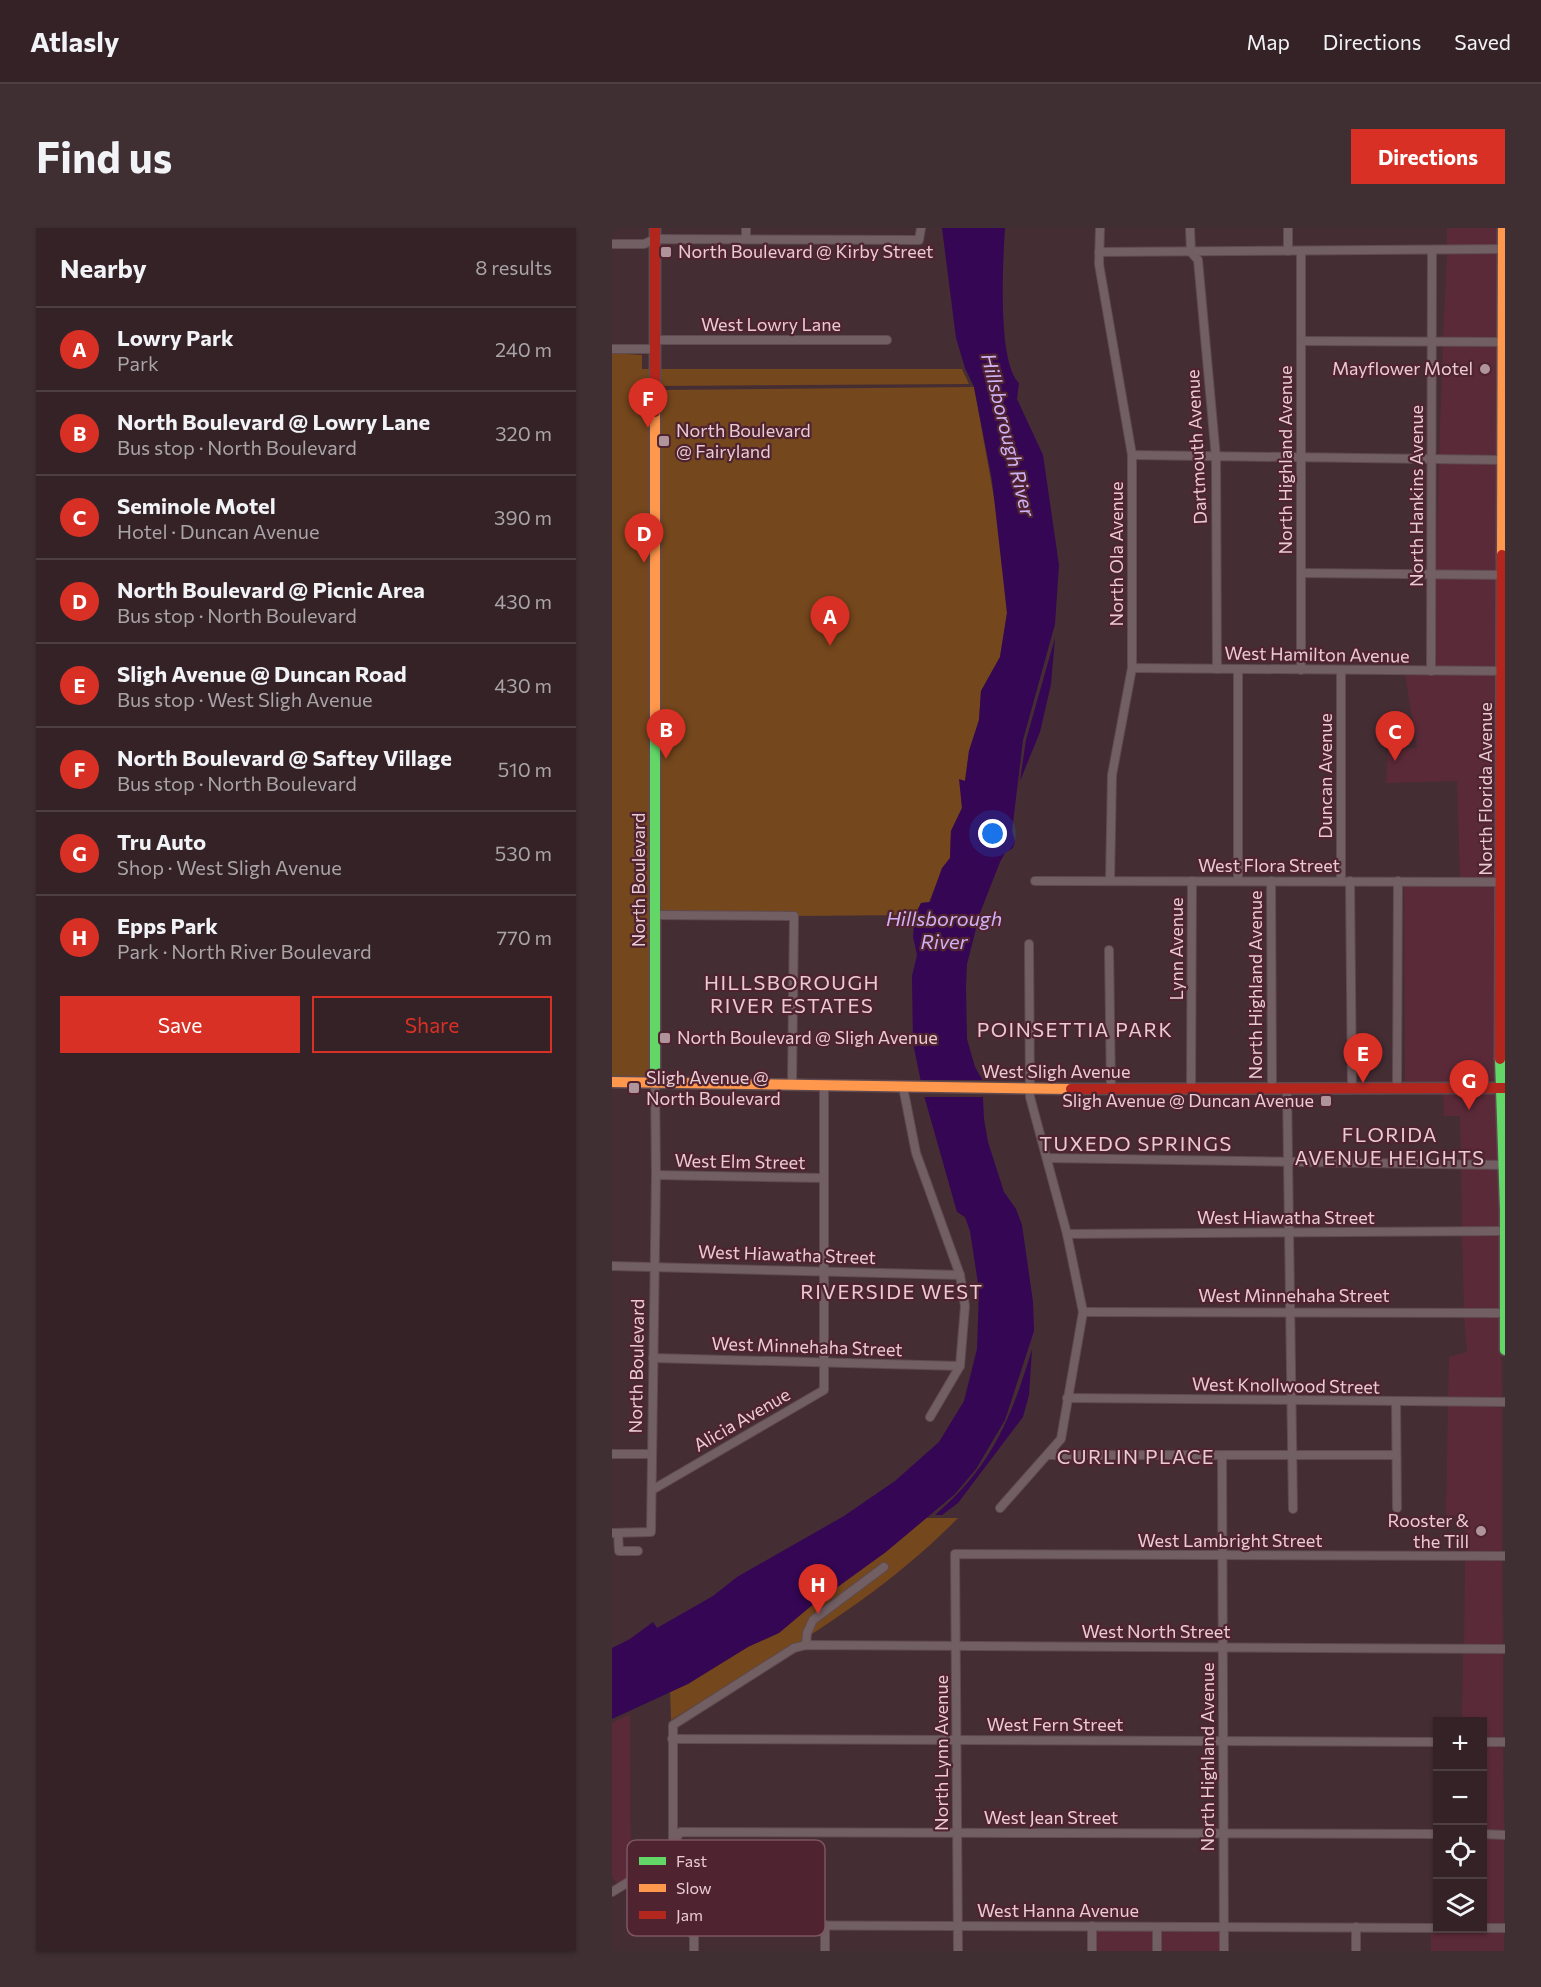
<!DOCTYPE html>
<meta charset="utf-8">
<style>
:root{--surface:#342227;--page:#3f2f33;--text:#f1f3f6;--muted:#a9a4a7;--line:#4e3f44;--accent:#d93025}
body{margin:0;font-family:Commissioner,sans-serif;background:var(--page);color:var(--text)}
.controls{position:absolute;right:18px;bottom:18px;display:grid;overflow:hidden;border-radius:0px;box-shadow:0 2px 4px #0004}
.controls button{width:54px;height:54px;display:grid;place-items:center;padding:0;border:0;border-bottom:2px solid var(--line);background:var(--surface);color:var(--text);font:30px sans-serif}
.you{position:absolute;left:381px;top:606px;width:21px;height:21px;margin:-15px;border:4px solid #fff;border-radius:50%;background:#1a73e8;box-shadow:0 0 0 9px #1a73e833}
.badge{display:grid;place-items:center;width:39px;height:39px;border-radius:50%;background:var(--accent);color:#fff;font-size:20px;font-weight:700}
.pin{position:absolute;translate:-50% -50px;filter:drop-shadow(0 2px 3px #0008)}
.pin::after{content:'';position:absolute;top:32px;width:21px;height:18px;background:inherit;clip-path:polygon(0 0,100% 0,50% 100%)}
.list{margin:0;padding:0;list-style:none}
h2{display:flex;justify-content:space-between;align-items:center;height:78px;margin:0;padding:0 24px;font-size:26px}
h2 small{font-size:20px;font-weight:400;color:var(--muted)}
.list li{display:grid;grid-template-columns:39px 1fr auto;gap:18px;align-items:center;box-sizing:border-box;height:84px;padding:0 24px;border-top:2px solid var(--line)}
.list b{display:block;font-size:22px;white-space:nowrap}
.list p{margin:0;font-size:20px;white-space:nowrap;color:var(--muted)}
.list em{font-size:20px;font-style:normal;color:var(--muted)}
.actions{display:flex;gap:12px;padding:18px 24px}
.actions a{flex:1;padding:14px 0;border:2px solid var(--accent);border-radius:0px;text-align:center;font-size:21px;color:var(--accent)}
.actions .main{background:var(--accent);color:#fff}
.icon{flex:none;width:33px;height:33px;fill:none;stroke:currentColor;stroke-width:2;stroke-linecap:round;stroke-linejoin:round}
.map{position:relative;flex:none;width:893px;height:1723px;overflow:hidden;border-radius:0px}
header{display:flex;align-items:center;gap:36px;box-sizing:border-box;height:84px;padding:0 30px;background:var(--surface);border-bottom:2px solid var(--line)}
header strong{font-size:28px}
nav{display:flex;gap:33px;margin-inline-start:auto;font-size:21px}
.intro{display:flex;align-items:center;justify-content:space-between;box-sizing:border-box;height:144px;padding:0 36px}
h1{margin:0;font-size:42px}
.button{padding:15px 27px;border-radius:0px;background:var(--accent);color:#fff;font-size:21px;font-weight:700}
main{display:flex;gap:36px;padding:0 36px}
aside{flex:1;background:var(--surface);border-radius:0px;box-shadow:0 2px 4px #0004}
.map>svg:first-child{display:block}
</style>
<header>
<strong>Atlasly</strong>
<nav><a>Map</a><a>Directions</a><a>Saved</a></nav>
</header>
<div class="intro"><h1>Find us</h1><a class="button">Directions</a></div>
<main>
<aside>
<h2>Nearby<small>8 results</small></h2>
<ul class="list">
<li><span class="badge">A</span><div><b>Lowry Park</b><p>Park</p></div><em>240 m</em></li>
<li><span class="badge">B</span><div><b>North Boulevard @ Lowry Lane</b><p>Bus stop · North Boulevard</p></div><em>320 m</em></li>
<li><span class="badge">C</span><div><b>Seminole Motel</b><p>Hotel · Duncan Avenue</p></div><em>390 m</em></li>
<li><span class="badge">D</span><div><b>North Boulevard @ Picnic Area</b><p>Bus stop · North Boulevard</p></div><em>430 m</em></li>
<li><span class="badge">E</span><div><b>Sligh Avenue @ Duncan Road</b><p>Bus stop · West Sligh Avenue</p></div><em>430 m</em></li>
<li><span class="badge">F</span><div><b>North Boulevard @ Saftey Village</b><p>Bus stop · North Boulevard</p></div><em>510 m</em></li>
<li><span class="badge">G</span><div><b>Tru Auto</b><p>Shop · West Sligh Avenue</p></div><em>530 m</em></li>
<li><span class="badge">H</span><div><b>Epps Park</b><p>Park · North River Boulevard</p></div><em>770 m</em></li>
</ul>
<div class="actions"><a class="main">Save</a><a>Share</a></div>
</aside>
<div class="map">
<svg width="893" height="1723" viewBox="0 0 893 1723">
<rect width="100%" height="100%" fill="#452d34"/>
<g fill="#5b2a39">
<polygon points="835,0 887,0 887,17 835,18"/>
<polygon points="887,25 887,110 831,110 835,26"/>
<polygon points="831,118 887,118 886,228 827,228"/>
<polygon points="827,236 886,236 886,343 824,342"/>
<polygon points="824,350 886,351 886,439 823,439"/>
<polygon points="793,447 886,447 887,650 848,650 845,553 774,555 776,520 805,520"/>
<polygon points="792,657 887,658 885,856 793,857"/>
<polygon points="831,864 885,864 887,933 849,932 848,888 832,888"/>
<polygon points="849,940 887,941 889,999 850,1000"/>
<polygon points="889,1007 889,1081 852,1080 850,1008"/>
<polygon points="852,1088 889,1089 890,1170 836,1170 837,1129 855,1124"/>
<polygon points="836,1178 890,1178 890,1324 853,1324 853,1289 834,1287"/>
<polygon points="853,1332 890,1332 891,1417 852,1417"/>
<polygon points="851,1425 891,1425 891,1510 871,1510 870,1494 850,1493"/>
<polygon points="18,1486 19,1648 6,1656 0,1649 0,1495"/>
<polygon points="871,1518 891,1518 892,1603 871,1602"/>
<polygon points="871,1610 892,1611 892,1696 871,1696"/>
<polygon points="484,1702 542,1703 542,1723 484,1723"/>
<rect x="549" y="1703" width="59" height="20"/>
<rect x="819" y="1704" width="73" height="19"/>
</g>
<g fill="#74471d">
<polygon points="0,125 30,127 30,141 39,141 39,850 0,850"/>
<polygon points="46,141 350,141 357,156 46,158"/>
<polygon points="362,159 387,297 395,385 388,429 369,463 367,492 357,523 353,553 348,552 350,580 339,603 338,630 330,641 317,674 309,675 303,687 45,689 46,162"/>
<path d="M310 1290H346C264 1374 159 1432 59 1492L58 1461Z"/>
</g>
<g fill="#340654">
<path d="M330 0H393C391 32 385 134 407 155L405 171 431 227 447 337 443 396 411 512 400 603 403 613 401 620 393 625 388 634 368 685 355 736 354 758 355 811 363 839 370 851 372 891 376 914 392 964 404 981 410 997 421 1074 422 1103 393 1192 364 1241 343 1266 274 1324 198 1379 167 1405 136 1419 76 1456 0 1491V1420L18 1411 41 1394 45 1400 101 1368 125 1349 232 1288 283 1253 327 1214 352 1173 365 1121 367 1062 358 1003 353 989 345 984 311 864 301 815 300 748 305 727 301 709 303 687 309 675 318 674 330 640 338 630 339 603 350 580 347 551 353 553 357 523 367 492 369 463 388 429 395 385 380 252 362 159 353 140 344 110Z"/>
<polygon points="443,410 439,456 428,504 408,553 414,512"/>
<path d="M420 1121 417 1167 411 1189 346 1275 330 1287H323C379 1240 400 1189 420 1121Z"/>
</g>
<polygon fill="#452d34" points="306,852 374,852 375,869 309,869"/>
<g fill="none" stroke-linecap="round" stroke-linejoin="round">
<g stroke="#5f4a50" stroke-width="10">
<g id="street">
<polyline points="488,0 487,36 520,227 520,440 500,547 498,653"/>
<polyline points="578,0 579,24 586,32 604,230 605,441"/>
<polyline points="676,0 676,23"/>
<polyline points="134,10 134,0"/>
<polyline points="0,16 32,16 43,11 307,12 309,0"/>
<polyline points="689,23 689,442"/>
<polyline points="487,24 893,21"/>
<polyline points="43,112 275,112"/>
<polyline points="689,113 890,114"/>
<polyline points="0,121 43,121"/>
<polyline points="520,227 890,232"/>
<polyline points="689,345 891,347"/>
<polyline points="520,440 893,443"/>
<polyline points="626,441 626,653"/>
<polyline points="819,443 820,22"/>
<polyline points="423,653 892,654"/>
<polyline points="659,653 660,861"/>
<polyline points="729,653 729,442"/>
<polyline points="738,653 740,861"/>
<polyline points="43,687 182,688 180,857"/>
<polyline points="497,722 499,861"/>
<polyline points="291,859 304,925 348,1047 353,1078 348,1138 318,1189"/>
<polyline points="579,861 580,653"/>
<polyline points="675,861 681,1281"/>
<polyline points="785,861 786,653"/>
<polyline points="435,930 891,937"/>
<polyline points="44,947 211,950"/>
<polyline points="455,1006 893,1003"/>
<polyline points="0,1038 348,1047"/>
<polyline points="471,1084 893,1085"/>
<polyline points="41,1130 348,1138"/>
<polyline points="455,1170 893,1174"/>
<polyline points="784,1174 785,1280"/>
<polyline points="0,1226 40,1226"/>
<polyline points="437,1227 783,1227"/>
<polyline points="610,1228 612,1723"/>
<polyline points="40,1262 212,1162 212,858"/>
<polyline points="388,1280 449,1211 471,1084 455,1006 418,869 417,716"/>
<polyline points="0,1305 39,1304 44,947 43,854"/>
<polyline points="6,1305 7,1323 26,1323"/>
<polyline points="194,1417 195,1405 201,1392 272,1339"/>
<polyline points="60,1511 825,1514"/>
<polyline points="870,1514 893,1514"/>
<polyline points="870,1606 893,1607"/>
<polyline points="0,1664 52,1632 68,1604 825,1606"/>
<polyline points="68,1697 825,1700"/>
<polyline points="213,1697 213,1723"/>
<polyline points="480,1698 480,1723"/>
<polyline points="744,1699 744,1723"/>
<polyline points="870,1700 893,1700"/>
<polyline points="82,1723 82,1707 67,1697 61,1688 61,1497 182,1420 194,1417 893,1421"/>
<polyline points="346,1723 343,1326 893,1328"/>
<polyline points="545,1723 545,1699"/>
</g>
</g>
<g stroke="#5f4a50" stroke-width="13">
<g id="fast">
<polyline points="43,488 43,854"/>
<polyline points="888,831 893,981 893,1122"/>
</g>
</g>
<g stroke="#5f4a50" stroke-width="13">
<g id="slow">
<polyline points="43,184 43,488"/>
<polyline points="890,327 891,0"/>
<polyline points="0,854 459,861"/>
</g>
</g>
<g stroke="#5f4a50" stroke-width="13">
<g id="jam">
<polyline points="43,0 43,184"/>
<polyline points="888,831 890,327"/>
<polyline points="459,861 893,860"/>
</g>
</g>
<use href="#street" stroke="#715f64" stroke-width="8"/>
<use href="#fast" stroke="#63d668" stroke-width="10"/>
<use href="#slow" stroke="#ff974d" stroke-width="10"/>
<use href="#jam" stroke="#b3261e" stroke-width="10"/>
</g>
<g fill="#b0949b" stroke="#4f2330" stroke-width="2">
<rect x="48" y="18" width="12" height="12" rx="3"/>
<circle cx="873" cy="141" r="6"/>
<rect x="46" y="207" width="12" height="12" rx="3"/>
<rect x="47" y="804" width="12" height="12" rx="3"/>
<rect x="16" y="854" width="12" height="12" rx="3"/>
<rect x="708" y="867" width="12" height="12" rx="3"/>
<circle cx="869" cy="1303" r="6"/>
</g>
<g text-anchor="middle" stroke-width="4.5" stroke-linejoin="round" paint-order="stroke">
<g font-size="18" fill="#e9ccd2" stroke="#4f2330" text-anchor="start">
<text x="66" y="30">North Boulevard @ Kirby Street</text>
<text x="861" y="147" text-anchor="end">Mayflower Motel</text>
<text x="64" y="209">North Boulevard<tspan x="64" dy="21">@ Fairyland</tspan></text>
<text x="65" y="816">North Boulevard @ Sligh Avenue</text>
<text x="34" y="856">Sligh Avenue @<tspan x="34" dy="21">North Boulevard</tspan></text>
<text x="702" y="879" text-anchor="end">Sligh Avenue @ Duncan Avenue</text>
<text x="857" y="1299" text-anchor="end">Rooster &amp;<tspan x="857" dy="21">the Till</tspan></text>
</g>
<g font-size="18" fill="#e9ccd2" stroke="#4f2330">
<text x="159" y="103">West Lowry Lane</text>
<text transform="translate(585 219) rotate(-93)" y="6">Dartmouth Avenue</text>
<text transform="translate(674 232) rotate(-90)" y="6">North Highland Avenue</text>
<text transform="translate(805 268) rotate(-90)" y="6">North Hankins Avenue</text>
<text transform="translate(505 326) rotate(-90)" y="6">North Ola Avenue</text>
<text transform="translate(705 427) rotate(1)" y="6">West Hamilton Avenue</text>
<text transform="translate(714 548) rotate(-90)" y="6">Duncan Avenue</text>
<text transform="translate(874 561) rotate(-90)" y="6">North Florida Avenue</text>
<text x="657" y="644">West Flora Street</text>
<text transform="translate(27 652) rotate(-90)" y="6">North Boulevard</text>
<text transform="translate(565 721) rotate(-90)" y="6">Lynn Avenue</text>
<text transform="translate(644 757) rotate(-90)" y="6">North Highland Avenue</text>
<text x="444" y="850">West Sligh Avenue</text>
<text transform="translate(128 934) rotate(1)" y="6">West Elm Street</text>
<text x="674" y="996">West Hiawatha Street</text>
<text transform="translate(175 1027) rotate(2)" y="6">West Hiawatha Street</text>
<text x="682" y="1074">West Minnehaha Street</text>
<text transform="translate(195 1119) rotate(2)" y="6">West Minnehaha Street</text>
<text transform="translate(25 1138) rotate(-89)" y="6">North Boulevard</text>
<text transform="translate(674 1158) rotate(1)" y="6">West Knollwood Street</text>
<text transform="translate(130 1192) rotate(-30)" y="6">Alicia Avenue</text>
<text x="618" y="1319">West Lambright Street</text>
<text x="544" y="1410">West North Street</text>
<text x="443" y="1503">West Fern Street</text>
<text transform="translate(330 1525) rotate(-90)" y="6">North Lynn Avenue</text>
<text transform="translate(596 1529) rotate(-90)" y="6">North Highland Avenue</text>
<text x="439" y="1596">West Jean Street</text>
<text x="446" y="1689">West Hanna Avenue</text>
</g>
<g font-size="20" font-style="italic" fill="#cdb2f6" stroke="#4f2330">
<text transform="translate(396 207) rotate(76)" y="7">Hillsborough River</text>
<text x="332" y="698">Hillsborough<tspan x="332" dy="23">River</tspan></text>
</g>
<g font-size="20" letter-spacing="1.5" fill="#e9ccd2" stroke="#4f2330">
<text x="180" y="762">HILLSBOROUGH<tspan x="180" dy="23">RIVER ESTATES</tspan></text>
<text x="463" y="809">POINSETTIA PARK</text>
<text x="778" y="914">FLORIDA<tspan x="778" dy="23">AVENUE HEIGHTS</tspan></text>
<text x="524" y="923">TUXEDO SPRINGS</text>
<text x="280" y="1071">RIVERSIDE WEST</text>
<text x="524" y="1236">CURLIN PLACE</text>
</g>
</g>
<rect x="15" y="1612" width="198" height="96" rx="9" fill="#4f2330" stroke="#7d5661" stroke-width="1.5"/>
<rect x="27" y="1629" width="27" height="8" fill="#63d668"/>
<rect x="27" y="1656" width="27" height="8" fill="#ff974d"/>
<rect x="27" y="1683" width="27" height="8" fill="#b3261e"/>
<g font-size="16" fill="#e9ccd2">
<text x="64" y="1639">Fast</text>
<text x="64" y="1666">Slow</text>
<text x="64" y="1693">Jam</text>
</g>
</svg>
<div class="controls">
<button>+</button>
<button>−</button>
<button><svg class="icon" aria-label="locate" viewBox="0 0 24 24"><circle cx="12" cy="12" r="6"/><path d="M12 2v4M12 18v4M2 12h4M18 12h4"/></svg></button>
<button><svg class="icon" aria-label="layers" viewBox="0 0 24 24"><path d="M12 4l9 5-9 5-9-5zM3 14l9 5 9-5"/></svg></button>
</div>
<div class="you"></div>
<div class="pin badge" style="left:218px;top:418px">A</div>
<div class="pin badge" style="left:54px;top:531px">B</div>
<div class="pin badge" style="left:783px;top:533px">C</div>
<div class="pin badge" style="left:32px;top:335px">D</div>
<div class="pin badge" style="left:751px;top:855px">E</div>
<div class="pin badge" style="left:36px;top:200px">F</div>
<div class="pin badge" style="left:857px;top:882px">G</div>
<div class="pin badge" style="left:206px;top:1386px">H</div>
</div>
</main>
